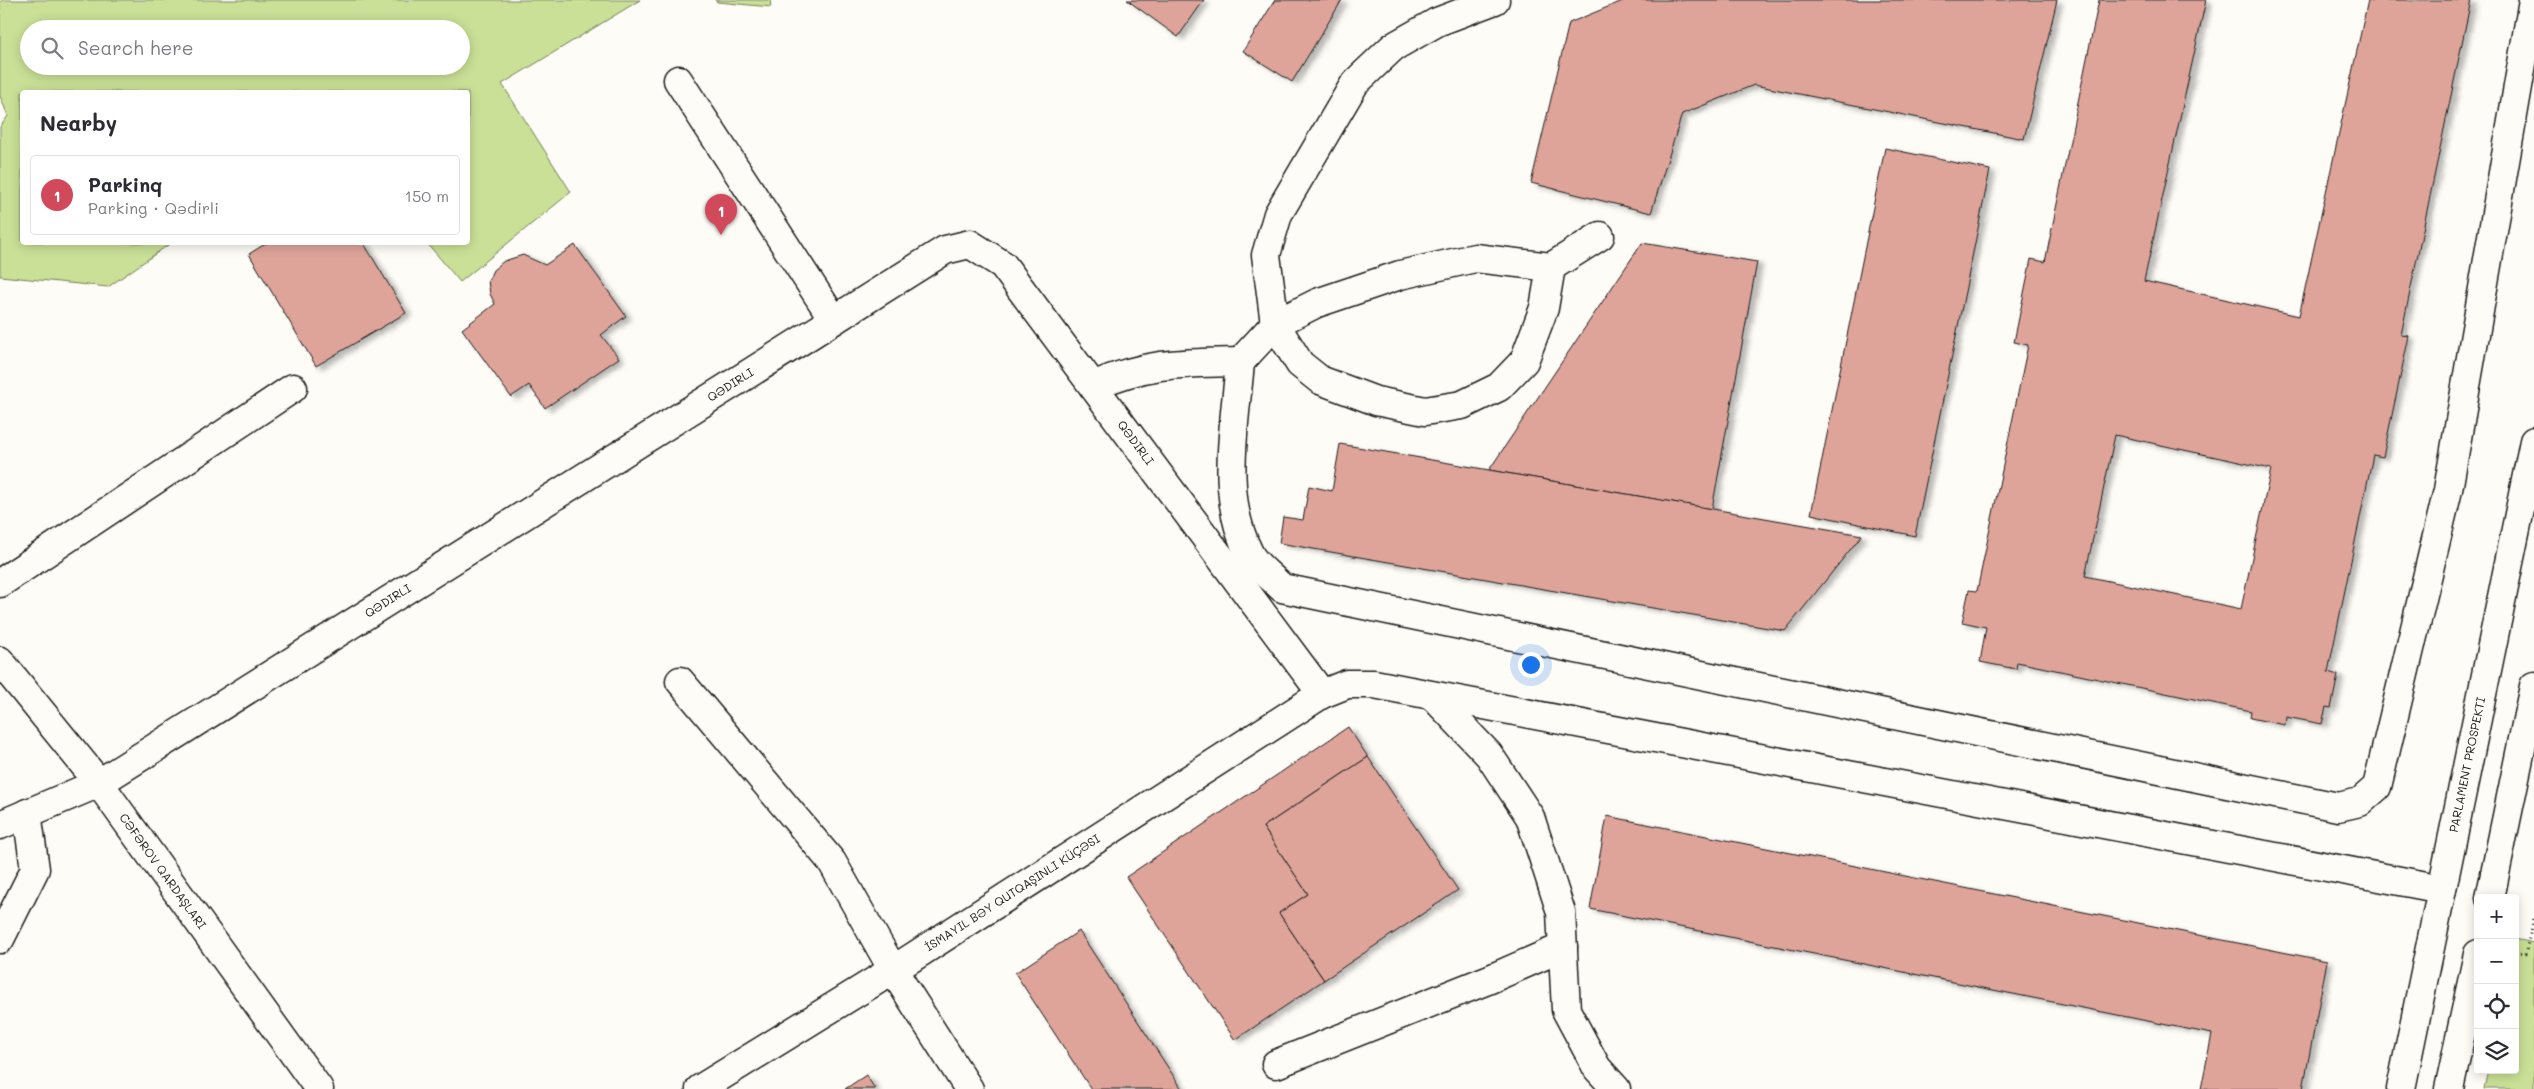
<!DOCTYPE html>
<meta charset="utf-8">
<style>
:root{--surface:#fff;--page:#f2f2f3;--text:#2b2b33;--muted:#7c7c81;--line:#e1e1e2;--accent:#d1495b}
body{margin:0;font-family:Mali,sans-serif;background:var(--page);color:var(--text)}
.controls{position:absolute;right:15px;bottom:15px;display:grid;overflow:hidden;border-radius:5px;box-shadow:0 2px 12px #0003}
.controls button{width:45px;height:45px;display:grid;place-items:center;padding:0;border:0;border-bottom:1px solid var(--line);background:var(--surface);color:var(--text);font:25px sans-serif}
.you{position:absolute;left:1530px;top:664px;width:18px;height:18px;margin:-12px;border:4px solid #fff;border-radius:50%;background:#1a73e8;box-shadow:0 0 0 8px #1a73e833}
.badge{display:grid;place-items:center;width:32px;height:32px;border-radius:50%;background:var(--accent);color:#fff;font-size:16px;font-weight:700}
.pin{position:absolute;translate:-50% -41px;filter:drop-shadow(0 1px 2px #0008)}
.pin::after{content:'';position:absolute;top:26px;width:18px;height:15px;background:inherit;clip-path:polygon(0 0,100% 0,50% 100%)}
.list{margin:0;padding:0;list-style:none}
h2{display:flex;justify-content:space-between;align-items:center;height:65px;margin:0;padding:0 20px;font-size:21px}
h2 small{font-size:16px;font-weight:400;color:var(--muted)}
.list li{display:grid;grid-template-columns:32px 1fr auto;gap:15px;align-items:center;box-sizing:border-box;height:80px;margin:0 10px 10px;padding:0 10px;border:1px solid var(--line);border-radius:5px}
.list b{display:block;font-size:19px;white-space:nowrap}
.list p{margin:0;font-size:16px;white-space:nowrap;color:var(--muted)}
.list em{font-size:16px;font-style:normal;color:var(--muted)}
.icon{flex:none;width:28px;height:28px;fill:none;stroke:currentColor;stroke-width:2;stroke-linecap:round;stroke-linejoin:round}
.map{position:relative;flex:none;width:2534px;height:1089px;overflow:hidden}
.search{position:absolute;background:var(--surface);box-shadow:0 2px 12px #0003;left:20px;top:20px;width:450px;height:55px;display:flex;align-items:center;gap:12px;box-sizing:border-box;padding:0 18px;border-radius:28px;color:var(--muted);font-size:19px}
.panel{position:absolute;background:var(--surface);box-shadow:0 2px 12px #0003;left:20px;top:90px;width:450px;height:155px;border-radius:5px}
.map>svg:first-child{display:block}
</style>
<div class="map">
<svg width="2534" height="1089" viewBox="0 0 2534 1089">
<defs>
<filter id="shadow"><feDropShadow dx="5.5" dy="3" stdDeviation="2.5" flood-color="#0004"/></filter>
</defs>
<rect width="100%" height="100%" fill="#fdfcf7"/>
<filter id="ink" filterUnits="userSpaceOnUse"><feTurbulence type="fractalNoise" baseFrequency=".02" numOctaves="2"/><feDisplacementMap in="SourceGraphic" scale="10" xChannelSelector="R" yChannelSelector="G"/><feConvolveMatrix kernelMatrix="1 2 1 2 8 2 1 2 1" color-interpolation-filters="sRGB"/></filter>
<g filter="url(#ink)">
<g fill="#cae096" stroke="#737e59" fill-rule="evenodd">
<path d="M3 0H640L502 84 571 192 460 282 427 243 468 242V92H22V242L171 243 108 287 0 276V127L8 116 0 96V2ZM29 29H461V66H29Z"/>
<polygon points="715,0 770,0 771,7 717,2"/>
<polygon points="2515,939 2534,943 2534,1089 2484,1089 2488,1070 2515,1070"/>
</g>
<g fill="#dea49a" stroke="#1c1c1c" fill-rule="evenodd" filter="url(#shadow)">
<polygon points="1127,0 1204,0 1178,37"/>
<polygon points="1275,0 1342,0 1292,82 1243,51"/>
<polygon points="1625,0 2057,0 2024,139 1754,85 1682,114 1651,213 1531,183 1569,23"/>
<path d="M2099 0H2206L2144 281 2299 316 2368 0H2471L2401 335 2409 336 2383 457 2373 455 2328 672 2338 675 2331 708 2326 707 2322 724 2286 717 2285 725 2250 718 2251 711 2017 662 2016 669 1980 662 1986 627 1962 622 1969 590 1977 591 2028 345 2014 342 2031 259 2045 262ZM2115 435 2271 469 2241 609 2085 576Z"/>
<polygon points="1885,148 1990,170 1915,536 1811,514"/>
<polygon points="268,242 363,242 406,313 316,366 249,254"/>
<polygon points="1642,243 1757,262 1712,509 1489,470"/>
<polygon points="575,245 626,316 601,335 619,358 545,408 529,385 511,397 462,329 495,304 490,294 488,281 493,270 504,261 523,255 545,265"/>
<polygon points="1340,444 1489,470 1862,535 1785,631 1279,543 1283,517 1303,520 1309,486 1332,491"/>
<polygon points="1348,727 1368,757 1263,827 1308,894 1279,913 1324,980 1235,1040 1126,877"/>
<polygon points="1368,757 1458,890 1324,980 1279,913 1308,894 1263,827"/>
<polygon points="1607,816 2327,961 2303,1089 2201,1089 2212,1034 1590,909"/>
<polygon points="1079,931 1182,1089 1091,1089 1015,973"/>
<polygon points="866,1075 875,1089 845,1089"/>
</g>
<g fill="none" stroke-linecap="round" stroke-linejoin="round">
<g stroke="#1c1c1c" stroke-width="31">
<g id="minor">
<polyline points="1495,0 1437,22 1393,47 1355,83 1278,214 1266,255 1275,324 1317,303 1400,275 1475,258 1551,267 1600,236"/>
<polyline points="678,80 834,320"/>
<path d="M1240 362C1235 425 1219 497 1250 555 1257 567 1273 578 1282 588L2338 807 2360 802 2377 787 2448 490 2533 0"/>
<path d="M1093 386C1147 362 1183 363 1240 362L1275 324 1300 364 1320 380 1376 401 1425 411 1462 405 1499 387 1524 361 1544 308 1551 267"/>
<polyline points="0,583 293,388"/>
<path id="s1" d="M0 661 99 783 319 1089"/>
<polyline points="680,681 832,862 893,970 969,1089"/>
<polyline points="1433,696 1489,755 1530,817 1561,912 1566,1010 1597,1068 1616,1089"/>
<path id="s2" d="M0 825 99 783 945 250 970 244 1003 265 1322 694"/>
<polyline points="0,939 35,869 27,813"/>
<polyline points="1276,1064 1490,979 1563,947"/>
<path id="s3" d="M700 1089 893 970 1322 694 1347 684H1374L2442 889"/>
</g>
</g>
<g stroke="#1c1c1c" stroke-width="31">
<g id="major">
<polyline points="2490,898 2534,686"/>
<path id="s4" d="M2401 1089 2534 441"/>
<polyline points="2449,1089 2478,954"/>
</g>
</g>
<polyline stroke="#1c1c1c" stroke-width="3" stroke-dasharray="1 4" stroke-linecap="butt" points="2515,953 2525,954 2534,918"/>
<use href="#minor" stroke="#fdfcf7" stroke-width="28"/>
<use href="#major" stroke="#fdfcf7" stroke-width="28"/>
</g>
</g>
<g text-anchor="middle" stroke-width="5" stroke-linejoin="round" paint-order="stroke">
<g font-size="12" fill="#1c1c1c" stroke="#fdfcf7">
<text dy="4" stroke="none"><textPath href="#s2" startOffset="854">QƏDIRLI</textPath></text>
<text dy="4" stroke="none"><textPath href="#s2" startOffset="1394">QƏDIRLI</textPath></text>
<text dy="4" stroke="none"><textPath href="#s2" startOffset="449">QƏDIRLI</textPath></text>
<text dy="4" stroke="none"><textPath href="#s4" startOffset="331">PARLAMENT PROSPEKTI</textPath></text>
<text dy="4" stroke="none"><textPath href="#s1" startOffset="266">CƏFƏROV QARDAŞLARI</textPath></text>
<text dy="4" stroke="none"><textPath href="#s3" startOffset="369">İSMAYIL BƏY QUTQAŞINLI KÜÇƏSI</textPath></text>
</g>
</g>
</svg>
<div class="controls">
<button>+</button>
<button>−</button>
<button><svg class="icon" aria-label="locate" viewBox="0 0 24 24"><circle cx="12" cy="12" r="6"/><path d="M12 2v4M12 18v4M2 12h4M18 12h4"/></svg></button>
<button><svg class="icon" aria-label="layers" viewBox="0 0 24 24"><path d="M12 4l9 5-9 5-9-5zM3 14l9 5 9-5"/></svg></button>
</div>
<div class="you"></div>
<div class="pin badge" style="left:721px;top:235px">1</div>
<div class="search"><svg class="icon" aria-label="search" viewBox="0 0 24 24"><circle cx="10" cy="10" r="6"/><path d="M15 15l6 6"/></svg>Search here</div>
<section class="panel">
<h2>Nearby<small></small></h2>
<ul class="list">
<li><span class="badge">1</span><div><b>Parkinq</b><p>Parking · Qədirli</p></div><em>150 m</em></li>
</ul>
</section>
</div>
